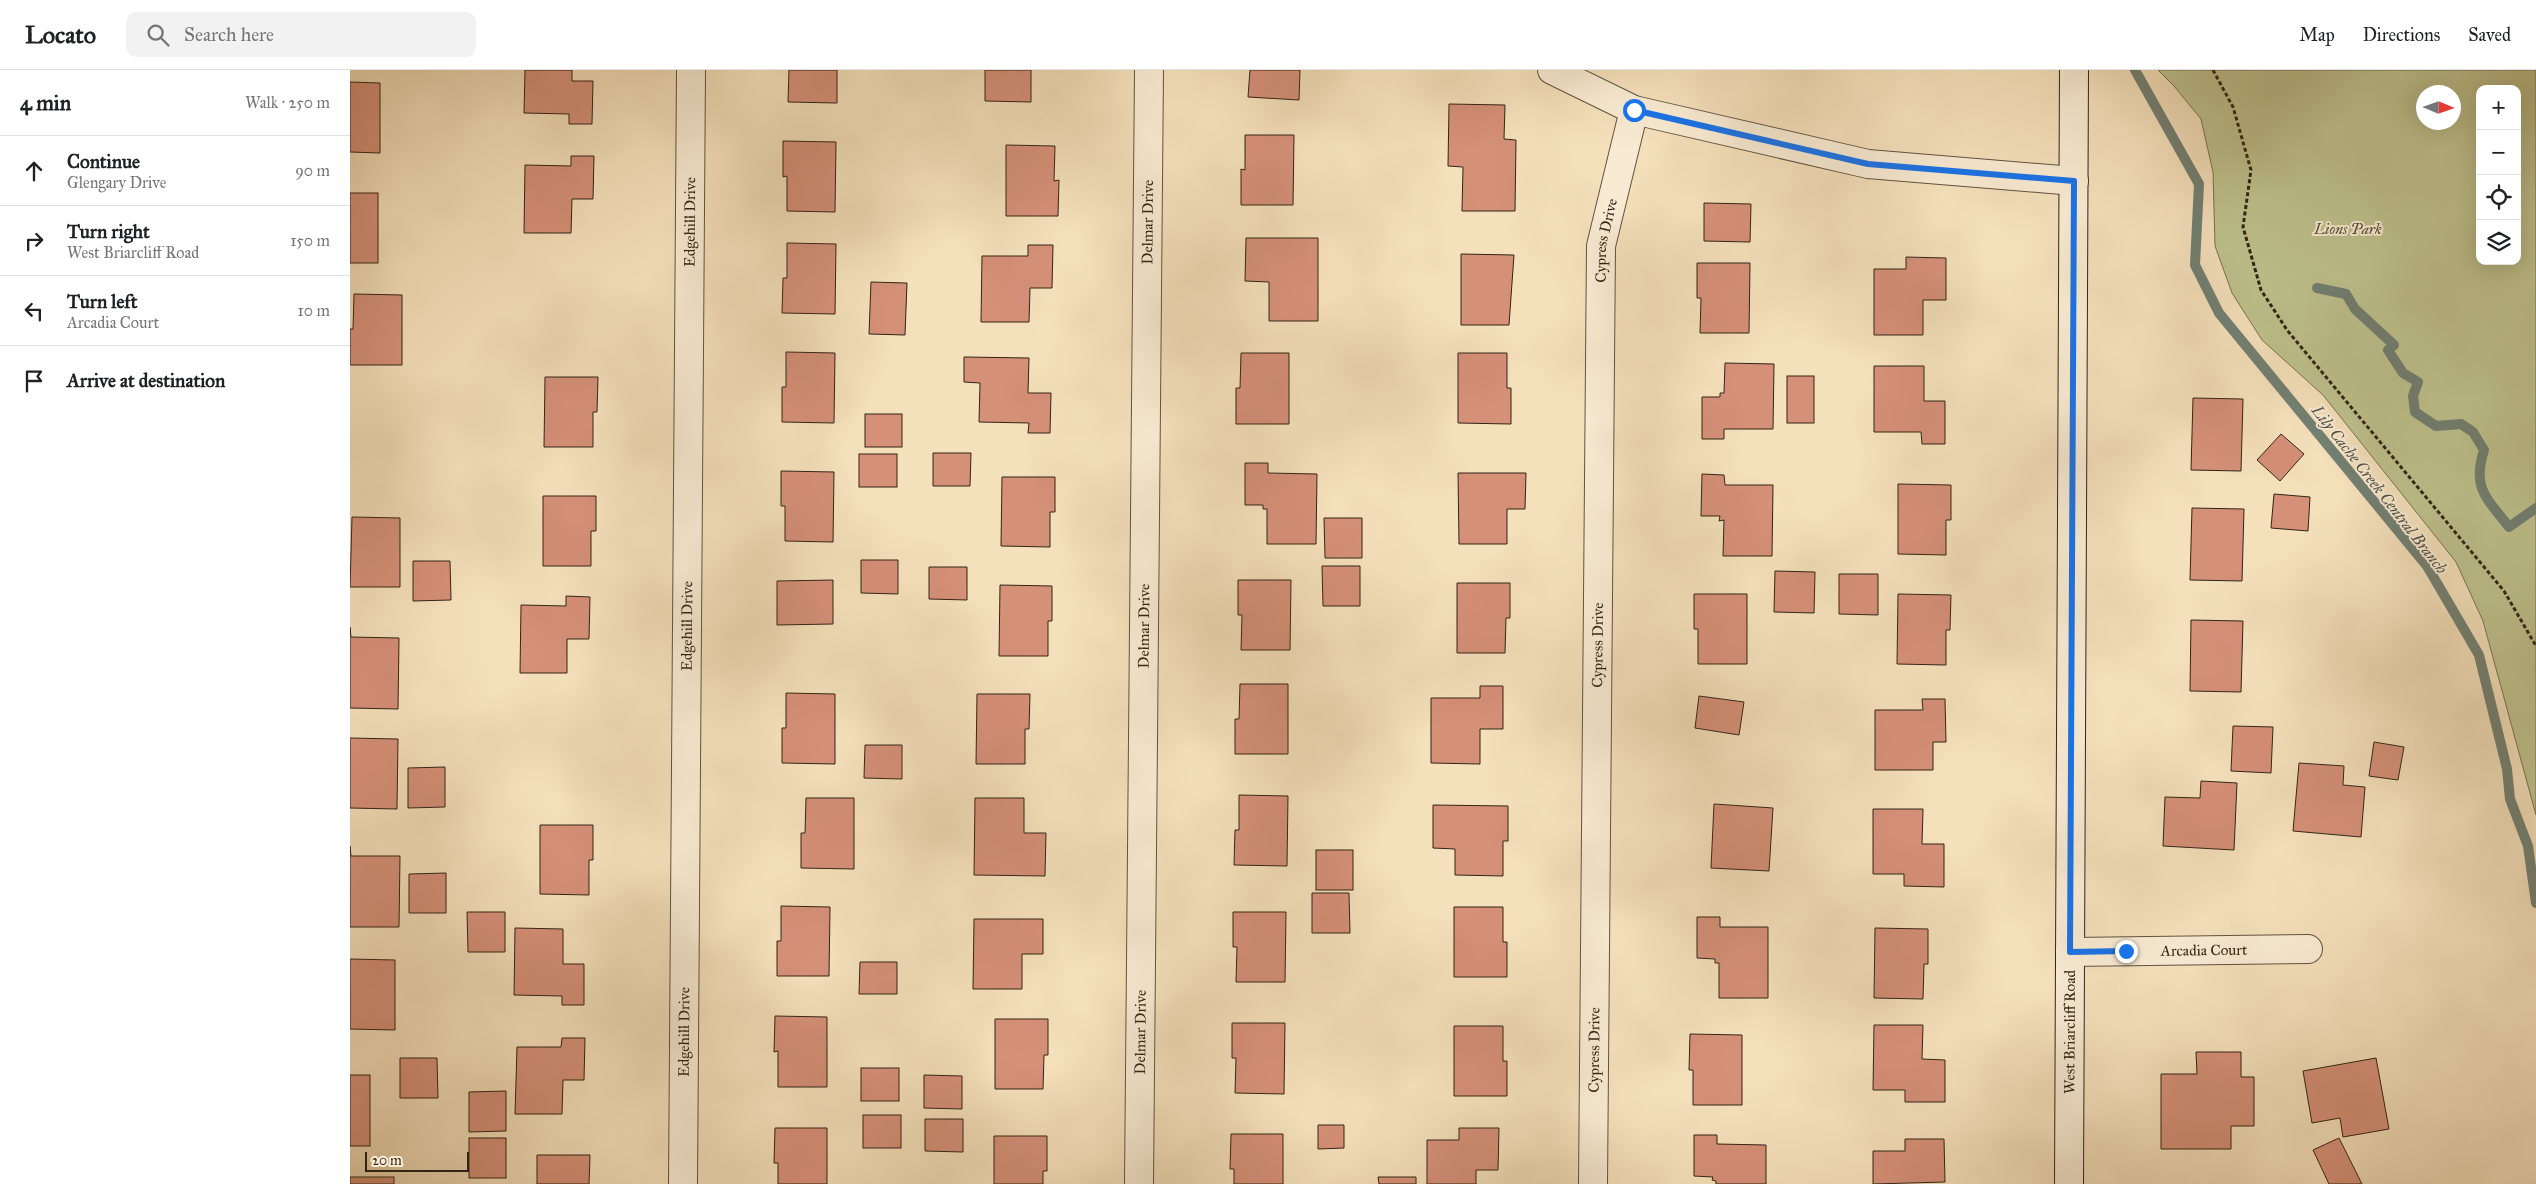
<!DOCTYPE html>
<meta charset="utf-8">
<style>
:root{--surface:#fff;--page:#f2f2f2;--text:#202124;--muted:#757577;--line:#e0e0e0}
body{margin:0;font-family:"IM FELL Great Primer",serif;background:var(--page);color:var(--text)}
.controls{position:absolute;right:15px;top:15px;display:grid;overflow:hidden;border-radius:10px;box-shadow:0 5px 20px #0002}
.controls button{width:45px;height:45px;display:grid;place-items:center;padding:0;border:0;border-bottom:1px solid var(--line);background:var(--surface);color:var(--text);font:25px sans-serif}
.compass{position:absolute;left:2066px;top:15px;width:45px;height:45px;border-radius:50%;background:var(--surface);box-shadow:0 5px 20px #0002;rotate:92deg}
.scale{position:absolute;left:15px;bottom:12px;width:104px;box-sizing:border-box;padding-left:5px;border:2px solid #322417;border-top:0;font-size:14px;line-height:18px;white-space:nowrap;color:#322417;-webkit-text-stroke:4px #f8ebd3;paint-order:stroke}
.stop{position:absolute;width:15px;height:15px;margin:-11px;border:4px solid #1a73e8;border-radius:50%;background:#fff}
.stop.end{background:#1a73e8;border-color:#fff;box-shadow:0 1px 5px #0008}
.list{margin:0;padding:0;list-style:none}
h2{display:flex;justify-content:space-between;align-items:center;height:65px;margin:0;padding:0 20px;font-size:21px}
h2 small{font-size:16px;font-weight:400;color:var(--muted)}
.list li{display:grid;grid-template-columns:32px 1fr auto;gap:15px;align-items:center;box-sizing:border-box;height:70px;padding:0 20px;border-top:1px solid var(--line)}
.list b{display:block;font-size:19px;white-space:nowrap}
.list p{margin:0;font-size:16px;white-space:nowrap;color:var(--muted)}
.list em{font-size:16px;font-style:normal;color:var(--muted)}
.icon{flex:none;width:28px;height:28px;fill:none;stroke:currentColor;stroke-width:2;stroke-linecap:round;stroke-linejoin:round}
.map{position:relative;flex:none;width:2186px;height:1114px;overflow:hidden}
header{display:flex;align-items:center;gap:30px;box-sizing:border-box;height:70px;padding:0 25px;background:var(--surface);border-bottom:1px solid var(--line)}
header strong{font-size:24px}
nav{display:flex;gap:28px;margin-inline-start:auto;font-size:18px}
.search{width:350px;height:45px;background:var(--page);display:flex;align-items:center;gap:12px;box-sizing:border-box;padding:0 18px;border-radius:10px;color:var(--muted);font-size:19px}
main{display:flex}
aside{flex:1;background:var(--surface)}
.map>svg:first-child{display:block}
</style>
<header>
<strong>Locato</strong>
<div class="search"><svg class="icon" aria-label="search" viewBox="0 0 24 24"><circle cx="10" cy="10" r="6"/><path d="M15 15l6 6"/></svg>Search here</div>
<nav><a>Map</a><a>Directions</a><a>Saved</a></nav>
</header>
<main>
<aside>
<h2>4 min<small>Walk · 250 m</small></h2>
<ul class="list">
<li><svg class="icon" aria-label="ahead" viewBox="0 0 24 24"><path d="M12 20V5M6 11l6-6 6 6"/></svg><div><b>Continue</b><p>Glengary Drive</p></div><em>90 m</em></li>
<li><svg class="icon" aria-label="right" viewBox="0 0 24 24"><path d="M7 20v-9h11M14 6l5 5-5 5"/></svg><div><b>Turn right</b><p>West Briarcliff Road</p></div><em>150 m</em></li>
<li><svg class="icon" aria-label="left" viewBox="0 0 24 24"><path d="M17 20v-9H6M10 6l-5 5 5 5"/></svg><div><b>Turn left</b><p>Arcadia Court</p></div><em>10 m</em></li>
<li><svg class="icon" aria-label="arrive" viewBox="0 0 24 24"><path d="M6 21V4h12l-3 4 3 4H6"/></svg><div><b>Arrive at destination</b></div></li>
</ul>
</aside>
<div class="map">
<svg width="2186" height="1114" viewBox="0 0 2186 1114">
<rect width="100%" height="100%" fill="#f4e0bb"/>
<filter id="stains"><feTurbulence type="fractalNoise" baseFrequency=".004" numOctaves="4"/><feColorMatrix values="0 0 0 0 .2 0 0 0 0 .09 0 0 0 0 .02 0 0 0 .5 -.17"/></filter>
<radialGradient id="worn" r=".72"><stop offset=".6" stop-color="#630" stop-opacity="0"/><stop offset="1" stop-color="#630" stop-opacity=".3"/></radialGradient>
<path fill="#bec28e" stroke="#787352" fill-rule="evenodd" d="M1808 0H2186V745L2133 551 2106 492 1973 325 1912 270 1882 223 1865 176 1863 102 1851 49 1824 16ZM2130 19H2167V191H2130ZM2074 22H2104V52H2074Z"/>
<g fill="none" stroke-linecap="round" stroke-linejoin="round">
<g stroke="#728073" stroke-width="10">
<polyline points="1785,0 1849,114 1845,195 1869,243 2077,496 2129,585 2157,699 2160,729 2178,776 2186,833"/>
<path d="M1967 218 1996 224 2005 239 2044 275 2038 280 2053 303 2068 312 2063 326 2065 342 2086 356 2111 354 2123 362 2134 380C2122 419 2136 427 2159 457L2186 438"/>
</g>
</g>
<g fill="#d59078" stroke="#322417">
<polygon points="175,0 222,0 222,11 243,11 242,54 219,54 219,44 174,43"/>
<polygon points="439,0 487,0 487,33 438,32"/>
<polygon points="635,0 681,0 681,32 635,31"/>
<polygon points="900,0 950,0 949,30 898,27"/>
<polygon points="0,12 30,13 30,83 0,82"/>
<polygon points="1099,34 1155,35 1154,69 1166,70 1165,141 1112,141 1113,97 1098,96"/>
<polygon points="895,65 944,65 943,135 891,135 891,99 895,100"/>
<polygon points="433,71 486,72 485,142 437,141 437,106 433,107"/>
<polygon points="656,75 705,76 704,111 709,110 708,146 656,146"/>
<polygon points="221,86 244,86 243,129 222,129 221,163 174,163 175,95 221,96"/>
<rect x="0" y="123" width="28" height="70"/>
<polygon points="1354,133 1401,134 1400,172 1354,171"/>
<polygon points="896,168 968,168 968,251 919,251 919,212 895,211"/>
<polygon points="437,173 486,174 485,244 432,243 433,208 437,208"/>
<polygon points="678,175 703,175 702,218 680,218 679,252 631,252 632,186 678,186"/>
<polygon points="1111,184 1164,185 1159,255 1111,255"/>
<polygon points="1556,187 1596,188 1596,230 1573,230 1573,265 1524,265 1524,199 1556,199"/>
<polygon points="1347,193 1400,193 1399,263 1350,263 1351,228 1347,228"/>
<polygon points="521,212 557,213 555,265 519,264"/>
<polygon points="4,224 52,225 52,295 0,295 0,259 3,259"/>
<polygon points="436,282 485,283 484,353 432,352 432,317 436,317"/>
<polygon points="891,283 939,283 939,354 886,354 886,318 890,318"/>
<polygon points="1108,283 1157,283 1157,318 1161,318 1161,354 1108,353"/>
<polygon points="614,287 679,288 678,323 701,323 700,363 678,363 679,353 629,352 630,313 614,312"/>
<polygon points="1375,293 1424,294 1423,359 1374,359 1374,369 1352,369 1352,327 1370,327 1370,323 1374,323"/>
<polygon points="1524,296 1574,296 1574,331 1595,331 1595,374 1572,374 1571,362 1524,362"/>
<rect x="1437" y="306" width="27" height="47"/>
<polygon points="195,307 248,307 247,342 243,342 243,377 194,377"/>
<polygon points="1843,328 1893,329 1891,401 1841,400"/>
<rect x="515" y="344" width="37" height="33"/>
<polygon points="1931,364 1954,384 1930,411 1907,390"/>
<polygon points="583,383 621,383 620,416 583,416"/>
<rect x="509" y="384" width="38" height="33"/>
<polygon points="895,393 918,393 918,403 967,404 966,474 917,474 917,439 913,439 913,435 895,435"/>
<polygon points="431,401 484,402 483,472 435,471 435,436 431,436"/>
<polygon points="1108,403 1176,403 1175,439 1157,439 1157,474 1109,474"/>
<polygon points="1352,404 1374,405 1375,415 1423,415 1422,486 1373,486 1374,450 1369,451 1370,446 1351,446"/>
<polygon points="652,407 705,407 705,442 700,442 700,477 651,476"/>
<polygon points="1548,414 1601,415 1601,450 1596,450 1596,485 1548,484"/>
<polygon points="1924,424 1960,427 1958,461 1921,458"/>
<polygon points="193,426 246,426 246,461 241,461 241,496 193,496"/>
<polygon points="1842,438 1894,439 1892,511 1840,510"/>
<polygon points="2,447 50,448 50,517 0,517"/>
<polygon points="974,448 1012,448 1012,488 975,488"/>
<polygon points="511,490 548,490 548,524 511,523"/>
<polygon points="63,491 100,491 101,530 63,531"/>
<polygon points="972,496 1010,496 1010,536 973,536"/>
<polygon points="579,497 617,497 617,530 579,529"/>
<polygon points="1425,501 1465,502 1464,543 1424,542"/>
<polygon points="1489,504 1528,504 1528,545 1489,544"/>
<polygon points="483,510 483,554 427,555 427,511"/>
<polygon points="888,510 941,510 940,580 891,580 892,545 888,545"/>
<polygon points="1107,513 1160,513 1160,548 1156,548 1155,583 1107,583"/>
<polygon points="650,515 702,516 702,551 698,551 698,586 649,586"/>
<polygon points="1344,524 1397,524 1397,594 1348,594 1348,559 1344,559"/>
<polygon points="1548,524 1601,525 1600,560 1596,560 1596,595 1547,594"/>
<polygon points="216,526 240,527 239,569 217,569 217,603 170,603 171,535 216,536"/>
<polygon points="1841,550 1893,551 1891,622 1840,621"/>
<polygon points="0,557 1,567 49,568 48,639 0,638"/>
<polygon points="890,614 938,614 938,684 885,684 885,649 889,649"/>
<polygon points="1130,616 1153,616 1153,659 1130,659 1130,694 1081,693 1081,628 1130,628"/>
<polygon points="436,623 485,624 485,694 432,693 432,658 436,658"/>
<polygon points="627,624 680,624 679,659 675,659 675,694 626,694"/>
<polygon points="1349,626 1394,632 1389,665 1345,658"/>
<polygon points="1572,629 1595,629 1596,672 1583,672 1583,700 1525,700 1525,640 1573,640"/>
<polygon points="1883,656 1923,657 1921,703 1881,701"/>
<polygon points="0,668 48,669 47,739 0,738"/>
<polygon points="2024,672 2054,677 2048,710 2019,706"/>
<polygon points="515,675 552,675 552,709 514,708"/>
<polygon points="1949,693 1994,696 1993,715 2015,717 2011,767 1943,761"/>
<polygon points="95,697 95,737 58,738 58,698"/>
<polygon points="1851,711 1887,713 1884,780 1813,776 1815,727 1850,728"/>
<polygon points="889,725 938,726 937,796 884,795 885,760 889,760"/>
<polygon points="456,728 504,728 504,799 451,798 451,763 455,763"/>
<polygon points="625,728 674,728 674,763 696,763 695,806 624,805"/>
<polygon points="1364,734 1423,738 1419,801 1361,798"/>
<polygon points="1083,735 1158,736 1158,771 1153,771 1153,806 1105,805 1105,779 1083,778"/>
<polygon points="1523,739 1573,739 1572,774 1594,774 1594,817 1554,816 1554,804 1523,804"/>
<polygon points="190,755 243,755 243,790 239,790 239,825 190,824"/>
<polygon points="0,776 1,786 50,786 49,857 0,857"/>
<rect x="966" y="780" width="37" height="40"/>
<polygon points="96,803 96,843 59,843 59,804"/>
<polygon points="962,823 999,823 1000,863 962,863"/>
<polygon points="431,836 480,837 479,906 427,906 427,871 431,871"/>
<polygon points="1104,837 1153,837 1153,872 1157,872 1157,907 1104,907"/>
<polygon points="117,842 155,842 155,882 118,882"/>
<polygon points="883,842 936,842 935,912 886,912 887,877 883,877"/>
<polygon points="1347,847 1370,847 1370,857 1418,857 1418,928 1369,928 1369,893 1365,893 1365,889 1347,888"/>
<polygon points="624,849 693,849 693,884 672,884 672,919 623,919"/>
<polygon points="165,858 213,859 213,894 234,894 234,935 212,935 212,926 164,925"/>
<polygon points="1525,858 1578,859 1578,894 1574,894 1573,929 1524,928"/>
<polygon points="0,889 45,890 45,960 0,959"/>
<polygon points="510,892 547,892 547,924 509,924"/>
<polygon points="425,946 477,947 477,1017 428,1017 428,981 424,982"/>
<polygon points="645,949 698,949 698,985 694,985 693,1019 645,1019"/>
<polygon points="882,953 935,953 934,1024 885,1023 886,988 882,988"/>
<polygon points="1524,955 1573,955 1572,989 1595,990 1595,1032 1555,1032 1555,1020 1523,1020"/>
<polygon points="1104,956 1153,956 1153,991 1157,991 1157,1026 1104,1026"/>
<polygon points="1340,964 1392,965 1392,1035 1343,1035 1343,1000 1339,1000"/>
<polygon points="212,968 235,968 234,1010 213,1010 212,1044 165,1044 167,977 211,977"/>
<polygon points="1846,982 1891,982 1891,1007 1904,1007 1904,1056 1881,1056 1881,1079 1811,1079 1811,1004 1847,1004"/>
<polygon points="50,988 87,988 88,1028 50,1028"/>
<polygon points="2026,988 2039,1059 1993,1067 1990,1048 1962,1053 1953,1001"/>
<rect x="511" y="998" width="38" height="33"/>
<rect x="0" y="1005" width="20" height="71"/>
<polygon points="574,1005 612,1006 612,1039 574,1038"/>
<polygon points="156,1021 156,1061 119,1062 119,1022"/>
<rect x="513" y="1045" width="38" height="33"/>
<polygon points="575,1049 613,1049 613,1082 575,1081"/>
<polygon points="968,1055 994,1055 994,1078 968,1079"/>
<polygon points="425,1058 477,1058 477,1114 428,1114 428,1093 424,1093"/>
<polygon points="1109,1058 1149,1058 1148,1100 1126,1100 1126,1114 1077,1114 1077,1070 1109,1070"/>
<polygon points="881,1064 933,1064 933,1114 884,1114 884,1099 880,1099"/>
<polygon points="1344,1065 1367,1065 1367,1074 1416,1075 1416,1114 1366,1114 1366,1111 1362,1110 1363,1107 1344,1106"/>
<polygon points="644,1066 697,1066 697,1101 693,1101 693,1114 644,1114"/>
<rect x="119" y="1068" width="37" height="40"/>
<polygon points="1989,1068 2012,1114 1979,1114 1963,1080"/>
<polygon points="1555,1069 1594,1069 1595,1112 1523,1114 1523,1081 1555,1081"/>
<polygon points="187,1085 240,1085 239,1114 187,1114"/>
<rect x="0" y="1107" width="44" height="7"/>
<polygon points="1028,1107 1066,1107 1066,1114 1029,1114"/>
</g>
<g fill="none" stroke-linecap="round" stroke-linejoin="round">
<g stroke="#625340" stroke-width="30">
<g id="street">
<polyline points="1202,0 1284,40 1518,94 1724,111"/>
<path id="s1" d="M1720 882 1958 879"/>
<path id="s2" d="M333 1114 341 0"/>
<path id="s3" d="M789 1114 799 0"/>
<path id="s4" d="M1243 1114 1251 176 1284 40"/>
</g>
</g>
<g stroke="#322417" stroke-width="30">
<g id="secondary">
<path id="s5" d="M1719 1114 1724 0"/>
</g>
</g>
<polyline stroke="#322417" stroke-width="3" stroke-dasharray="4 2.5" stroke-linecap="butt" points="1863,0 1883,37 1901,100 1893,157 1911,220 1937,260 2154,521 2186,576"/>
<use href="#street" stroke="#f8ebd3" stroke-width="28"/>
<use href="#secondary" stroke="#f8ebd3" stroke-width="28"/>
</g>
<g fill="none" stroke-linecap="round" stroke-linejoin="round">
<polyline stroke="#1a73e8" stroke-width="6" points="1284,40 1518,94 1724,111 1720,882 1776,881"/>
</g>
<g text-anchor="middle" stroke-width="4" stroke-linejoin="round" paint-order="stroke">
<g font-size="15" fill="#322417" stroke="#f8ebd3">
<text dy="5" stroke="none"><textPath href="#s2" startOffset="962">Edgehill Drive</textPath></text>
<text dy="5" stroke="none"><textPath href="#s3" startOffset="962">Delmar Drive</textPath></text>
<text dy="5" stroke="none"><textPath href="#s4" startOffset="944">Cypress Drive</textPath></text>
<text dy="5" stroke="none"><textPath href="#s2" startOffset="558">Edgehill Drive</textPath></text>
<text dy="5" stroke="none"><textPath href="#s3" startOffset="558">Delmar Drive</textPath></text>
<text dy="5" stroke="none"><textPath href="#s4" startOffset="539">Cypress Drive</textPath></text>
<text dy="5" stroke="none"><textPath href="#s1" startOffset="134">Arcadia Court</textPath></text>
<text dy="5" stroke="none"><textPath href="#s2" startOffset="152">Edgehill Drive</textPath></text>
<text dy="5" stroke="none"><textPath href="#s3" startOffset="152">Delmar Drive</textPath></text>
<text dy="5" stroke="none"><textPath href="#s5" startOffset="152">West Briarcliff Road</textPath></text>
<text dy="5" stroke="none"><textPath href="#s4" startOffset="134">Cypress Drive</textPath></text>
</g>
<g font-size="15" font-style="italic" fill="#554c35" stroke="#f8ebd3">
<text x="1998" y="164">Lions Park</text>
</g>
<g font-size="16" font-style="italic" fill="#525245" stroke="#f8ebd3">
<text transform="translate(2030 419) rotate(52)" y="6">Lily Cache Creek Central Branch</text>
</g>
</g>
<rect width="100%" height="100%" filter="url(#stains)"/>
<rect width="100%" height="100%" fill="url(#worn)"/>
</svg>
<div class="controls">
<button>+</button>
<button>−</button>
<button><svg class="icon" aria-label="locate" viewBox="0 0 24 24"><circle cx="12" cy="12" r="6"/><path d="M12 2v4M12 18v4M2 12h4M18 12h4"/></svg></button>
<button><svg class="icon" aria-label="layers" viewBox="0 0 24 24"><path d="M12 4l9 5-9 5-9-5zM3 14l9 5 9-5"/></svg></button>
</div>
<svg class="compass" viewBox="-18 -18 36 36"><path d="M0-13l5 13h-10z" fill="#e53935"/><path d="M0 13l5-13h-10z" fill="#757577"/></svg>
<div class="scale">20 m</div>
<div class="stop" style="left:1284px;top:40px"></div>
<div class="stop end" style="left:1776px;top:881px"></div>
</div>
</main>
